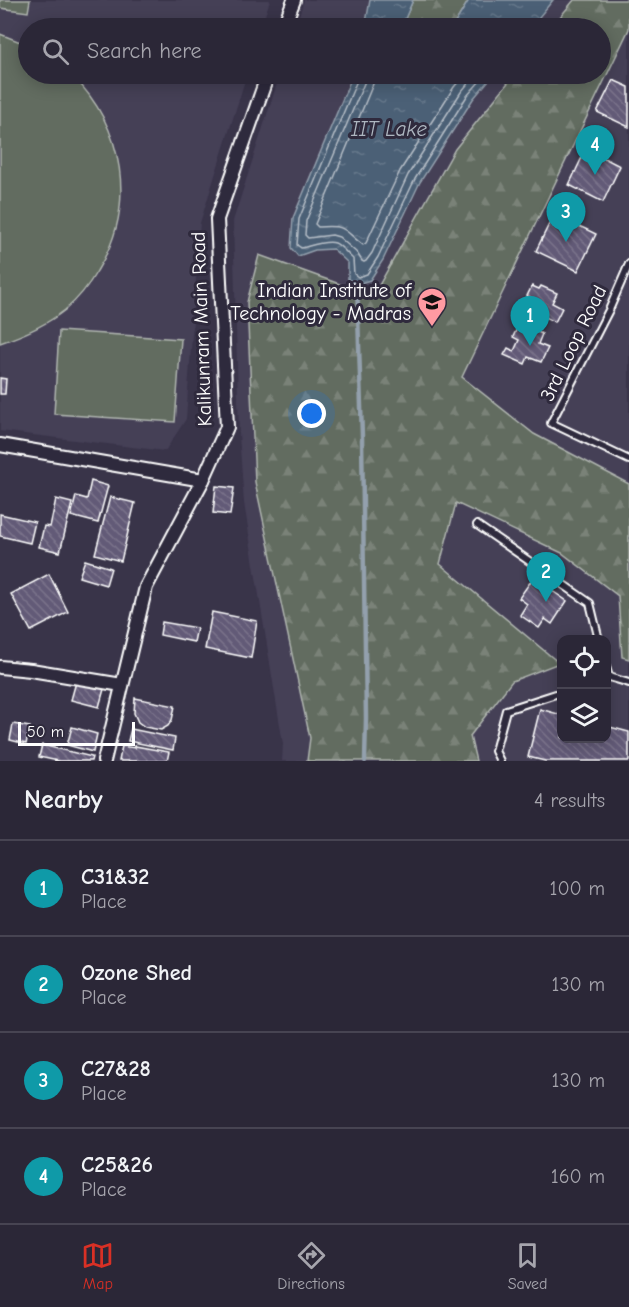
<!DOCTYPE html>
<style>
:root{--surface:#2b2737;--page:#373342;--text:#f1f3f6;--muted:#a6a5ad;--line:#474452;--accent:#d93025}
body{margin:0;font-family:"Comic Neue",sans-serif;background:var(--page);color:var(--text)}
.controls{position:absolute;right:18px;bottom:18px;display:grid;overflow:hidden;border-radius:12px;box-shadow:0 3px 15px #0003}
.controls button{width:54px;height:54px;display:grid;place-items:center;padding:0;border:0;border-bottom:2px solid var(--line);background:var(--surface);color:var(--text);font:30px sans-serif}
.scale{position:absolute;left:18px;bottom:15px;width:117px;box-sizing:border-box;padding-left:6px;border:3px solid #fff;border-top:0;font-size:16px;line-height:21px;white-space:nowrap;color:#fff;-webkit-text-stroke:4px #2f2a3d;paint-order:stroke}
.you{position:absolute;left:312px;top:414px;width:21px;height:21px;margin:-15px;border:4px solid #fff;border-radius:50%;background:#1a73e8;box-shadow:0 0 0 9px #1a73e833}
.badge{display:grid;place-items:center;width:39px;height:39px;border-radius:50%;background:var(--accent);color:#fff;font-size:20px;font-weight:700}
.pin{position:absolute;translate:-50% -50px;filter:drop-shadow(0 2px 3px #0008)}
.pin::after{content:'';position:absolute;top:32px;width:21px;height:18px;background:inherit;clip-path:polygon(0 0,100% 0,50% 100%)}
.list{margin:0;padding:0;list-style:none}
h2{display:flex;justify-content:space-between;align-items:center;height:78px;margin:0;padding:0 24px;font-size:26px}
h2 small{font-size:20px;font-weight:400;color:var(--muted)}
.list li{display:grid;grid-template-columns:39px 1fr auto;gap:18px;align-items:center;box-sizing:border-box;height:96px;padding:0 24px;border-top:2px solid var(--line)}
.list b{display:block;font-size:22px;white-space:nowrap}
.list p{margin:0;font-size:20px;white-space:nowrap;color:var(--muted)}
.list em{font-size:20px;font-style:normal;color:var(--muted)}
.icon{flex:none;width:33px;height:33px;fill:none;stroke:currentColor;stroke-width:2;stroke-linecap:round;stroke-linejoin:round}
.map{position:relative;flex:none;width:629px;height:761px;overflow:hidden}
.search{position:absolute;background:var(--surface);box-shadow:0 3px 15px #0003;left:18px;right:18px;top:18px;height:66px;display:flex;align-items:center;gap:15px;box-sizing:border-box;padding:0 21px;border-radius:33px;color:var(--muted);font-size:22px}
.sheet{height:462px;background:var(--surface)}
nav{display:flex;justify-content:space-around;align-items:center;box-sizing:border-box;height:84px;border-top:2px solid var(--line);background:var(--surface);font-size:16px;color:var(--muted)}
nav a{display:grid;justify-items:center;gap:3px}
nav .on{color:var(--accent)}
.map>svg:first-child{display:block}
</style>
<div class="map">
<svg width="629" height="761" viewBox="0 0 629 761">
<defs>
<pattern id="forest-firs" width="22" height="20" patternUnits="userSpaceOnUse" patternTransform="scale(1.5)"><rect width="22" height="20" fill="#626c60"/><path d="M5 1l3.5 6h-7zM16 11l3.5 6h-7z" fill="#7a8278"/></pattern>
<pattern id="water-ripples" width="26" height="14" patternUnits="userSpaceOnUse" patternTransform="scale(1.5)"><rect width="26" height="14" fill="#4b6076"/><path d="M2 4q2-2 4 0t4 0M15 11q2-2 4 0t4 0" fill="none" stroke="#66788b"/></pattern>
<pattern id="building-back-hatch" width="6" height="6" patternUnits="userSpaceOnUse" patternTransform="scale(1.5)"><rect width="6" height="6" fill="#625a77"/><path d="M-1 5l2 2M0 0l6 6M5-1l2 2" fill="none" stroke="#7a738b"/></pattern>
</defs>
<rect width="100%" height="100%" fill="#393449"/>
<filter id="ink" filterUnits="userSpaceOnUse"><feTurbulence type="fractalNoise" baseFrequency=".0167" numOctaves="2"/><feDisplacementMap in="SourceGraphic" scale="12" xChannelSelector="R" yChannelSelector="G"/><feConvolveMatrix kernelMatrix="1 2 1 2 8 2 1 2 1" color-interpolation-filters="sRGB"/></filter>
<g filter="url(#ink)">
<g fill="#453f57" fill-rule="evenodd">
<polygon points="0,0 270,0 261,28 28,28 28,74 247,74 200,223 186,419 165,451 0,431"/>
<path d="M304 0H629V761H282L283 744 244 503 239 434 233 221 280 74H600V28H295ZM562 640H606V738H562Z"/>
</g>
<g fill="url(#forest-firs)" stroke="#b0b6b0" stroke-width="1.5">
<polygon points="413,0 469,0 452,28 401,28"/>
<polygon points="574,0 629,0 629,29 462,377 534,434 629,484 629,659 622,657 618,596 562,553 456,503 440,564 559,663 512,681 470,736 476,761 307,761 310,738 255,482 247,302 259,255 373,296 455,149 515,74 600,74 600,28 551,28"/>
</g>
<g fill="#626c60" stroke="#b0b6b0" stroke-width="1.5">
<polygon points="0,0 30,0 28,12 0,8"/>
<path d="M0 34 28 45V74H71C124 127 138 206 97 271 89 285 78 299 65 310 45 326 24 335 0 343Z"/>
<polygon points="59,331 181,339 175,422 54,414"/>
</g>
<g fill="url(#water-ripples)" stroke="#93a0ad" stroke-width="1.5">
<polygon points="370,0 413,0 401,28 365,28"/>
<polygon points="469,0 553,0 530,28 452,28"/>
<polygon points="353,74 494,74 473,99 420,182 383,260 370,280 357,284 348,279 348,263 333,249 315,250 298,256 291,248 293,218"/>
</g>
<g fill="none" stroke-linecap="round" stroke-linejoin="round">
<g stroke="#b7bfc8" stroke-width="1.5">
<path d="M358 74V78L299 219 297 245 301 248C310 246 326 240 335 243 341 245 348 255 353 259L354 274 358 277 367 274 378 257 415 179 467 96 486 74"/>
<polyline points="366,74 365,81 306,221 305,235 308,238 332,235 339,237 357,253 362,261 364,262 366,261 372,253 408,175 461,92 476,74"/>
<path d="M375 74 373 84 315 224 318 227C348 225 342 229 363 245L366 243 400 171 454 87 465 74"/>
</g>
<polyline stroke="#93a0ad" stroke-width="4.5" points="357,284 362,437 366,718 365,761"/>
</g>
<g fill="url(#building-back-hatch)" stroke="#fff" stroke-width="1.5">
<polygon points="613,80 629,87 629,127 597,112"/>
<polygon points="586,149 620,166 603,202 569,185"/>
<polygon points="554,214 596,234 578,271 536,251"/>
<polygon points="532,286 539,289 541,286 557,293 552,303 562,308 555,322 543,316 539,324 519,314 522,308 528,311 533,299 527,296"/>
<polygon points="518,326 525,330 527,327 542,334 538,344 548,348 541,362 528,357 525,364 504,355 508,348 514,351 519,340 513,337"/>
<polygon points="0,378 6,379 5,394 0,394"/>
<polygon points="91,481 108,486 98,523 71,516 76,496 87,499"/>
<polygon points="216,486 234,488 230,515 213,513"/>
<polygon points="110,497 135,503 121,561 95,554"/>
<polygon points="56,499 72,503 60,552 39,547 44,526 50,527"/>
<polygon points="0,514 35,522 30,543 0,536"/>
<polygon points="85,560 111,568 106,585 79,577"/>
<polygon points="49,574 68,612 31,631 11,594"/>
<polygon points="533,578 567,601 552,624 545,619 539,628 520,615 527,604 519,598"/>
<polygon points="212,612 257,621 251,658 205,649"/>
<polygon points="162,622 197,628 194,642 160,635"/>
<polygon points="76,682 104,689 99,707 71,700"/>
<polygon points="135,698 175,706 172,720 168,726 161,730 145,727 138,722 134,713"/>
<polygon points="540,709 562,715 562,738 606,738 606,726 629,732 629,761 545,761 528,757"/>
<polygon points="13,724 30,727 26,744 10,740"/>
<polygon points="72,727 97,734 93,752 67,745"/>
<polygon points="131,729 175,738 173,750 128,741"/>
<polygon points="42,745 92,757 91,761 58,761 39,757"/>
<polygon points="122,746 135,748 135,746 169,752 167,761 119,761"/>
</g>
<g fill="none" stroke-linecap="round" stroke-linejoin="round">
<g stroke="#fff" stroke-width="10">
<g id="lane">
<polyline points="629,264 609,310 551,423 629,460"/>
<polyline points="477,525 590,603 599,640"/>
<polyline points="606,667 609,677"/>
<polyline points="606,678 609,677 629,683"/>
<polyline points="500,761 495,751 506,710 562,692"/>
</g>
</g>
<g stroke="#fff" stroke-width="16">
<g id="street">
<polyline points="283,28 294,0"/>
<polyline points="0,445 203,480"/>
<polyline points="0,667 31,670 122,685"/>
<polyline points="104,761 146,587 203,480 227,427 217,219 268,74"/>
</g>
</g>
<use href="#lane" stroke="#2f2a3d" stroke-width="6"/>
<use href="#street" stroke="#2f2a3d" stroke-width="12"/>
</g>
</g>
<defs>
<g id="university-pin" transform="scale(1.5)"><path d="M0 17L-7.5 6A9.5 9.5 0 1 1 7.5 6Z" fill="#ff9aa2" stroke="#2f2a3d"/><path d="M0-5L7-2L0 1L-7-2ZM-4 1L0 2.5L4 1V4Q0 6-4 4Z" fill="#111"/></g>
</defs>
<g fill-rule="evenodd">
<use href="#university-pin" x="432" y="302"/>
</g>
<g text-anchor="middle" stroke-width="6" stroke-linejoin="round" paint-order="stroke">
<g font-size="20" fill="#fff" stroke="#2f2a3d" text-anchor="end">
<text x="411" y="297">Indian Institute of<tspan x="411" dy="23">Technology - Madras</tspan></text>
</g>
<g font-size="20" fill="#fff" stroke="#2f2a3d">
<text transform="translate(201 329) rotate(-92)" y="7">Kalikunram Main Road</text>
<text transform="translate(573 343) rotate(-64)" y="7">3rd Loop Road</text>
</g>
<g font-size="21" font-style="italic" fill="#aeb7c1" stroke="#2f2a3d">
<text x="389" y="136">IIT Lake</text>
</g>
</g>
</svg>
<div class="controls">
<button><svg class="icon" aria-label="locate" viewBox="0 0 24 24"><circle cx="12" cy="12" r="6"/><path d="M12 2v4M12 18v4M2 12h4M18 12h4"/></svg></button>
<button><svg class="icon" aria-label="layers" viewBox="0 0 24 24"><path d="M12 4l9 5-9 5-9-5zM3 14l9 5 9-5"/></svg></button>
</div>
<div class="scale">50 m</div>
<div class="you"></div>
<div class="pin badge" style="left:530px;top:346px;background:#0f9aa8">1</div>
<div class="pin badge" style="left:546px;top:602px;background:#0f9aa8">2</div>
<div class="pin badge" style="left:566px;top:242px;background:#0f9aa8">3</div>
<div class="pin badge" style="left:595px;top:175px;background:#0f9aa8">4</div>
<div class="search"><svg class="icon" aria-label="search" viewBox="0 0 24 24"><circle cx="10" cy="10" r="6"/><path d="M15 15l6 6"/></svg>Search here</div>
</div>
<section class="sheet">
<h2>Nearby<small>4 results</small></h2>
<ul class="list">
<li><span class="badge" style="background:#0f9aa8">1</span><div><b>C31&amp;32</b><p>Place</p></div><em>100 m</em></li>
<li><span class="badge" style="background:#0f9aa8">2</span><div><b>Ozone Shed</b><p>Place</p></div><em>130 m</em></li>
<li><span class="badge" style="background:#0f9aa8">3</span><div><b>C27&amp;28</b><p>Place</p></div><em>130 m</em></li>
<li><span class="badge" style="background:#0f9aa8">4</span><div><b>C25&amp;26</b><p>Place</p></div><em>160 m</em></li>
</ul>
</section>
<nav>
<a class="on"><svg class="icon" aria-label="map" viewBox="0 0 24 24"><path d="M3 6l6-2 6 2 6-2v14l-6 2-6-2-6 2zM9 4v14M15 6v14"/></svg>Map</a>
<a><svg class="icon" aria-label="directions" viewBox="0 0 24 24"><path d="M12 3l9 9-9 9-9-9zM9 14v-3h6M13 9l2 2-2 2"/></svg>Directions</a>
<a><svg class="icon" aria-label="saved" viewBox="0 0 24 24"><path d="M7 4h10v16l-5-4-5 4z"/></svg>Saved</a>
</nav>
